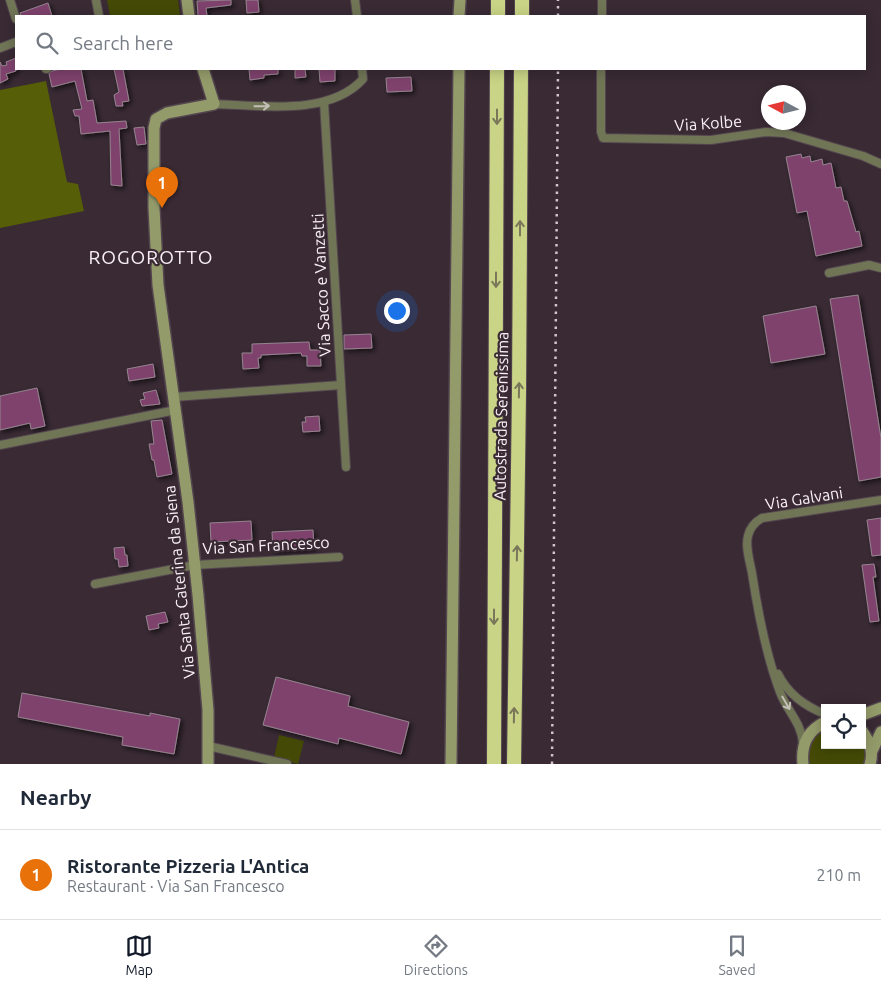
<!DOCTYPE html>
<meta charset="utf-8">
<style>
:root{--surface:#fff;--page:#f2f2f3;--text:#1f2937;--muted:#747a83;--line:#e0e1e3;--accent:#111827}
body{margin:0;font-family:Ubuntu,sans-serif;background:var(--page);color:var(--text)}
.controls{position:absolute;right:15px;bottom:15px;display:grid;overflow:hidden;border-radius:0px;box-shadow:0 2px 12px #0003}
.controls button{width:45px;height:45px;display:grid;place-items:center;padding:0;border:0;border-bottom:1px solid var(--line);background:var(--surface);color:var(--text);font:25px sans-serif}
.compass{position:absolute;left:761px;top:85px;width:45px;height:45px;border-radius:50%;background:var(--surface);box-shadow:0 2px 12px #0003;rotate:277deg}
.you{position:absolute;left:396px;top:310px;width:18px;height:18px;margin:-12px;border:4px solid #fff;border-radius:50%;background:#1a73e8;box-shadow:0 0 0 8px #1a73e833}
.badge{display:grid;place-items:center;width:32px;height:32px;border-radius:50%;background:var(--accent);color:#fff;font-size:16px;font-weight:700}
.pin{position:absolute;translate:-50% -41px;filter:drop-shadow(0 1px 2px #0008)}
.pin::after{content:'';position:absolute;top:26px;width:18px;height:15px;background:inherit;clip-path:polygon(0 0,100% 0,50% 100%)}
.list{margin:0;padding:0;list-style:none}
h2{display:flex;justify-content:space-between;align-items:center;height:65px;margin:0;padding:0 20px;font-size:21px}
h2 small{font-size:16px;font-weight:400;color:var(--muted)}
.list li{display:grid;grid-template-columns:32px 1fr auto;gap:15px;align-items:center;box-sizing:border-box;height:90px;padding:0 20px;border-top:1px solid var(--line)}
.list b{display:block;font-size:19px;white-space:nowrap}
.list p{margin:0;font-size:16px;white-space:nowrap;color:var(--muted)}
.list em{font-size:16px;font-style:normal;color:var(--muted)}
.icon{flex:none;width:28px;height:28px;fill:none;stroke:currentColor;stroke-width:2;stroke-linecap:round;stroke-linejoin:round}
.map{position:relative;flex:none;width:881px;height:764px;overflow:hidden}
.search{position:absolute;background:var(--surface);box-shadow:0 2px 12px #0003;left:15px;right:15px;top:15px;height:55px;display:flex;align-items:center;gap:12px;box-sizing:border-box;padding:0 18px;border-radius:0px;color:var(--muted);font-size:19px}
.sheet{height:155px;background:var(--surface)}
nav{display:flex;justify-content:space-around;align-items:center;box-sizing:border-box;height:70px;border-top:1px solid var(--line);background:var(--surface);font-size:14px;color:var(--muted)}
nav a{display:grid;justify-items:center;gap:2px}
nav .on{color:var(--accent)}
.map>svg:first-child{display:block}
</style>
<div class="map">
<svg width="881" height="764" viewBox="0 0 881 764">
<defs>
<filter id="shadow"><feDropShadow dx="2.5" dy="2.5" stdDeviation="2.5" flood-color="#0009"/></filter>
</defs>
<rect width="100%" height="100%" fill="#392a34"/>
<g fill="#444a05">
<polygon points="107,0 178,0 180,16 110,16"/>
<path d="M825 727V745H862V739C866 748 867 755 865 764H808C806 743 810 740 825 727Z"/>
<polygon points="279,735 304,741 298,764 274,758"/>
</g>
<polygon fill="#565e07" points="46,81 67,182 78,184 84,211 0,228 0,90"/>
<g fill="#7e426d" stroke="#95848f" filter="url(#shadow)">
<polygon points="231,0 231,5 206,8 207,16 198,16 197,1"/>
<polygon points="246,0 258,0 259,12 247,13"/>
<polygon points="48,3 52,16 21,16 20,13"/>
<polygon points="16,58 16,71 6,74 8,79 0,83 0,62 2,66 7,65 6,62"/>
<polygon points="61,69 81,69 87,101 93,100 97,123 126,121 127,128 119,129 122,186 111,185 110,131 81,134 79,116 75,116 73,110 82,109 75,81 52,87 49,74 52,71"/>
<polygon points="114,69 123,69 129,101 122,102 123,106 116,106 114,95 119,92"/>
<polygon points="249,69 278,69 278,74 264,75 264,78 250,80"/>
<polygon points="295,69 305,69 306,77 295,78"/>
<polygon points="319,69 335,69 335,81 320,82"/>
<polygon points="411,77 412,91 387,92 386,78"/>
<polygon points="144,127 146,144 137,145 134,128"/>
<polygon points="801,154 802,158 810,156 811,162 822,159 823,165 831,163 836,188 841,187 844,201 847,201 856,232 859,231 862,246 816,256 807,211 797,213 786,157"/>
<polygon points="315,230 325,230 325,238 315,239"/>
<polygon points="858,295 881,438 881,477 859,481 830,299"/>
<polygon points="816,306 825,354 771,363 763,316"/>
<polygon points="371,334 372,348 344,349 344,335"/>
<polygon points="309,342 310,350 320,350 321,366 307,366 307,356 302,356 301,353 261,355 261,358 258,358 259,368 243,369 242,353 252,353 252,344"/>
<polygon points="153,364 155,377 129,381 127,369"/>
<polygon points="37,388 45,426 31,429 30,423 0,430 0,396"/>
<polygon points="156,390 160,404 142,406 140,400 145,399 143,393"/>
<polygon points="319,416 320,431 303,432 302,422 306,422 305,417"/>
<polygon points="162,420 172,474 157,477 154,460 152,460 149,444 154,444 151,421"/>
<polygon points="881,518 881,555 872,556 867,520"/>
<polygon points="251,521 252,540 211,542 210,523"/>
<polygon points="313,530 314,549 273,551 272,532"/>
<polygon points="124,547 125,555 127,555 128,566 119,567 118,559 115,559 114,548"/>
<polygon points="874,564 876,577 873,577 879,621 870,622 862,565"/>
<polygon points="165,612 168,622 158,624 159,628 149,630 146,616"/>
<polygon points="276,677 350,696 348,706 409,722 401,754 339,738 338,744 263,725"/>
<polygon points="22,693 150,716 150,713 180,719 174,754 122,745 123,737 18,717"/>
</g>
<g fill="none" stroke-linecap="round" stroke-linejoin="round">
<g stroke="#54464f" stroke-width="10">
<g id="street">
<polyline points="10,0 16,19"/>
<polyline points="96,0 99,16"/>
<polyline points="355,0 357,16"/>
<polyline points="602,16 602,0"/>
<polyline points="0,48 16,42"/>
<polyline points="46,69 47,69"/>
<polyline points="601,69 601,132 603,138 711,140 766,132 784,133 863,156 881,164"/>
<polyline points="324,102 346,467"/>
<path d="M214 104C259 105 329 117 363 79L362 69"/>
<polyline points="829,273 869,265 881,268"/>
<polyline points="174,397 341,385"/>
<polyline points="0,445 176,410"/>
<polyline points="95,584 195,565 339,557"/>
<path d="M778 674C788 694 804 706 825 714"/>
<path d="M803 744C802 723 787 711 780 692 766 655 758 613 752 573 750 562 745 547 748 536 750 527 755 522 762 518L881 500"/>
<polyline points="208,746 287,764"/>
</g>
</g>
<g stroke="#54464f" stroke-width="14">
<g id="secondary">
<polyline points="187,0 189,16"/>
<polyline points="459,16 460,0"/>
<polyline points="203,69 214,104 167,113 156,119 154,128 154,208 158,285 188,502 198,595 208,710 208,764"/>
<polyline points="862,715 881,708"/>
<path d="M862 731C869 741 874 751 870 764"/>
<polyline points="872,751 881,732"/>
<polyline points="451,764 459,69"/>
<path d="M803 764C801 745 807 731 825 722"/>
</g>
</g>
<g stroke="#54464f" stroke-width="16">
<g id="highway">
<polyline points="498,16 498,0"/>
<polyline points="522,16 522,0"/>
<polyline points="494,764 497,69"/>
<polyline points="514,764 519,393 521,69"/>
</g>
</g>
<use href="#street" stroke="#707556" stroke-width="8"/>
<use href="#secondary" stroke="#949b6a" stroke-width="11"/>
<use href="#highway" stroke="#c9d486" stroke-width="14"/>
<g stroke="#d1c6cc" stroke-width="2.5" stroke-dasharray="2.5 5" stroke-linecap="butt">
<polyline points="558,16 558,0"/>
<polyline points="552,764 558,69"/>
</g>
</g>
<defs><path id="oneway-shaft" d="M-6 0H5M1.5-3L5.5 0L1.5 3" fill="none" stroke-width="1.6" stroke-linecap="round" stroke-linejoin="round" transform="scale(1.25)"/></defs>
<g stroke="#c3bfb6">
<use href="#oneway-shaft" transform="translate(262 106) rotate(-1)"/>
<use href="#oneway-shaft" transform="translate(786 703) rotate(60)"/>
</g>
<g stroke="#7a7659">
<use href="#oneway-shaft" transform="translate(497 117) rotate(90)"/>
<use href="#oneway-shaft" transform="translate(520 228) rotate(-90)"/>
<use href="#oneway-shaft" transform="translate(496 280) rotate(90)"/>
<use href="#oneway-shaft" transform="translate(519 390) rotate(-89)"/>
<use href="#oneway-shaft" transform="translate(517 553) rotate(-89)"/>
<use href="#oneway-shaft" transform="translate(494 617) rotate(90)"/>
<use href="#oneway-shaft" transform="translate(514 715) rotate(-89)"/>
</g>
<g text-anchor="middle" stroke-width="4.5" stroke-linejoin="round" paint-order="stroke">
<g font-size="16" fill="#faf0f6" stroke="#392a34">
<text transform="translate(708 123) rotate(-4)" y="6">Via Kolbe</text>
<text transform="translate(321 285) rotate(-93)" y="6">Via Sacco e Vanzetti</text>
<text transform="translate(501 416) rotate(-89)" y="6">Autostrada Serenissima</text>
<text transform="translate(804 498) rotate(-9)" y="6">Via Galvani</text>
<text transform="translate(266 545) rotate(-3)" y="6">Via San Francesco</text>
<text transform="translate(179 582) rotate(-96)" y="6">Via Santa Caterina da Siena</text>
</g>
<g font-size="19" letter-spacing="1" fill="#faf0f6" stroke="#392a34">
<text x="151" y="264">ROGOROTTO</text>
</g>
</g>
</svg>
<div class="controls">
<button><svg class="icon" aria-label="locate" viewBox="0 0 24 24"><circle cx="12" cy="12" r="6"/><path d="M12 2v4M12 18v4M2 12h4M18 12h4"/></svg></button>
</div>
<svg class="compass" viewBox="-18 -18 36 36"><path d="M0-13l5 13h-10z" fill="#e53935"/><path d="M0 13l5-13h-10z" fill="#747a83"/></svg>
<div class="you"></div>
<div class="pin badge" style="left:162px;top:208px;background:#e8710a">1</div>
<div class="search"><svg class="icon" aria-label="search" viewBox="0 0 24 24"><circle cx="10" cy="10" r="6"/><path d="M15 15l6 6"/></svg>Search here</div>
</div>
<section class="sheet">
<h2>Nearby<small></small></h2>
<ul class="list">
<li><span class="badge" style="background:#e8710a">1</span><div><b>Ristorante Pizzeria L'Antica</b><p>Restaurant · Via San Francesco</p></div><em>210 m</em></li>
</ul>
</section>
<nav>
<a class="on"><svg class="icon" aria-label="map" viewBox="0 0 24 24"><path d="M3 6l6-2 6 2 6-2v14l-6 2-6-2-6 2zM9 4v14M15 6v14"/></svg>Map</a>
<a><svg class="icon" aria-label="directions" viewBox="0 0 24 24"><path d="M12 3l9 9-9 9-9-9zM9 14v-3h6M13 9l2 2-2 2"/></svg>Directions</a>
<a><svg class="icon" aria-label="saved" viewBox="0 0 24 24"><path d="M7 4h10v16l-5-4-5 4z"/></svg>Saved</a>
</nav>
